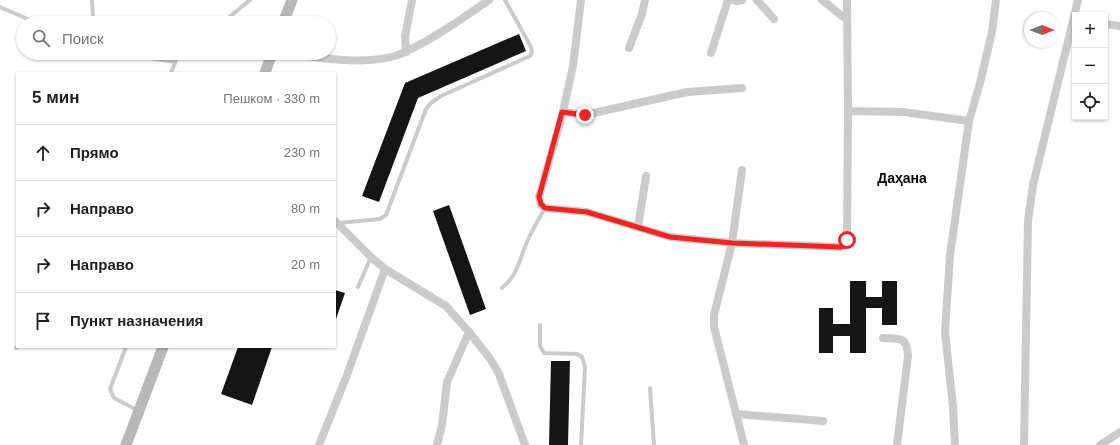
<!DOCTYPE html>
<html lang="ru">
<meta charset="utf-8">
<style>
:root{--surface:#fff;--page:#f2f2f2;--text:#202124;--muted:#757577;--line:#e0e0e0}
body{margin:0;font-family:Helvetica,sans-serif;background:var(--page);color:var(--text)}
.controls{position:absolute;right:12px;top:12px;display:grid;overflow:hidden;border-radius:0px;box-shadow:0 1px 3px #0004}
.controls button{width:36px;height:36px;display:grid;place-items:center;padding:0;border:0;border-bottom:1px solid var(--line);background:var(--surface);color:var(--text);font:20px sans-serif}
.compass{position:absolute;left:1024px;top:12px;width:36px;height:36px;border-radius:50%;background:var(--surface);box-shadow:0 1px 3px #0004;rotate:90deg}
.stop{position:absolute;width:12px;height:12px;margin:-9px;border:3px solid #f12424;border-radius:50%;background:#fff}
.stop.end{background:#f12424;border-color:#fff;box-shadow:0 1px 4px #0008}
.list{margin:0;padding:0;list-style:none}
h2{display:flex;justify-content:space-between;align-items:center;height:52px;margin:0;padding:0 16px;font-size:17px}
h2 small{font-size:13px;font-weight:400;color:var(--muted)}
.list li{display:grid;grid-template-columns:26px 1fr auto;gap:12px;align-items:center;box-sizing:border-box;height:56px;padding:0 16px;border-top:1px solid var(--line)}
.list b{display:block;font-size:15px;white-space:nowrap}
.list em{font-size:13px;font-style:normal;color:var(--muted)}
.icon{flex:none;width:22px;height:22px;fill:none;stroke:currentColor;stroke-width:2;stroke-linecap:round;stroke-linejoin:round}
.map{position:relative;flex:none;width:1120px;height:445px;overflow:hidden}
.search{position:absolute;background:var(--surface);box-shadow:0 1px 3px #0004;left:16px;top:16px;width:320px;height:44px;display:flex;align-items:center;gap:10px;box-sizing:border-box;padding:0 14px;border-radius:22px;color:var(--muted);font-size:15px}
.panel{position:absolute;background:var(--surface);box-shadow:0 1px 3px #0004;left:16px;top:72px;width:320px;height:276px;border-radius:0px}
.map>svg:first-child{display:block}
</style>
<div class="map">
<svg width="1120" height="445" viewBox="0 0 1120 445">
<rect width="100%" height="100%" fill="#fff"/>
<g fill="#151515">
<polygon points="519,34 526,51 418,98 379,202 362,196 405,83"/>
<polygon points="449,205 486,309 470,315 433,211"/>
<polygon points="850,281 866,281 866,297 882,297 882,281 897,281 897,325 882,325 882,308 866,308 866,353 850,353 850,336 833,336 833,353 819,353 819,308 833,308 833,324 850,324"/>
<polygon points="335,290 345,293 336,319 335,319"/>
<polygon points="238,347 272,347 252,405 221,394"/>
<polygon points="551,361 570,361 568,445 549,445"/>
</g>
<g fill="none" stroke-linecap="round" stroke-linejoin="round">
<g stroke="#cbcbcb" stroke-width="4">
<polyline points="92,0 93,16 97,23"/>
<polyline points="0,7 37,23"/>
<polyline points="222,23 250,0"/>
<polyline points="118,53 175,62"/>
<polyline points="257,53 269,58"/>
<polyline points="171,73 179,53"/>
<polyline points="338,223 380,219 386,215 426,109 431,103 441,96 530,56 532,52 531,47 505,0"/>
<polyline points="358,287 371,257"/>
<path d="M502 288C518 275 519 260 527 242 532 230 539 219 545 208"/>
<polyline points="540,325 540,346 544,353 577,354 582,357 585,367 581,445"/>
<polyline points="126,347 110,389 114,398 139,411"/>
<polyline points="16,348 17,347"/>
<polyline points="650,388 654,445"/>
</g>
<g stroke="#cbcbcb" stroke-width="8">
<polyline points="581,0 573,66 563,112 539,197 541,205 545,208 587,212 670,237 732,243 840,247 845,246 847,240 848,111 847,0"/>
<polyline points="733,0 737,1 742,0"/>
<polyline points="757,0 774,19"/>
<polyline points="822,0 847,20"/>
<polyline points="1105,24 1120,26"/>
<polyline points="629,48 642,14 645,0"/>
<polyline points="406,52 405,37 412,0"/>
<path d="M295 53C324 60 366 64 395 56 407 52 417 46 428 40 450 27 468 15 489 0"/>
<polyline points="711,53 728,0"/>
<polyline points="848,111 903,112 969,121 950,255 945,332 953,407 955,445"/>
<polyline points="563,112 585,115 687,92 742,88"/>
<polyline points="969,121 980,83 992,32 996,0"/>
<polyline points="742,170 732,243 714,315 714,327 744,445"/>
<polyline points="335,221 371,257 385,269 446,306 469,332 491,360 499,374 525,445"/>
<polyline points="638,227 646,176"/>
<path d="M883 338C900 339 907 336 908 356L897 445"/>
<polyline points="736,414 823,421"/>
<polyline points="319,445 347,375 385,269"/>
<polyline points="437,445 442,425 447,382 469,332"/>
<polyline points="1024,445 1028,221 1033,185 1078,0"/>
<polyline points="1100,445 1120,432"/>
</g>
<g stroke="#b8b8b8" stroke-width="11">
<polyline points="283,23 292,0"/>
<polyline points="265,73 272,53"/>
<polyline points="126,445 163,347"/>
</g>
</g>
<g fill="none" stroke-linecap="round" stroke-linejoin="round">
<polyline stroke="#f12424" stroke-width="5" points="585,115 562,112 539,197 541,204 545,208 587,212 670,237 732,243 840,247 845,246 847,240"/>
</g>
<g text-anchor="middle" stroke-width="4" stroke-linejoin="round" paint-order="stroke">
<g font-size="14" font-weight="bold" fill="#000" stroke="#fff">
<text x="902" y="183">Даҳана</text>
</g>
</g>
</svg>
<div class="controls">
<button>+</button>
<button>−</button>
<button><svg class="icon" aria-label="locate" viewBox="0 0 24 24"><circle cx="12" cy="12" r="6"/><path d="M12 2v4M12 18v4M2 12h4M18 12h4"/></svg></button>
</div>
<svg class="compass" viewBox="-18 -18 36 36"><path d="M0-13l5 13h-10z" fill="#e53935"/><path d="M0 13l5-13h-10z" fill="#757577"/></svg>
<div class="stop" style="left:847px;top:240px"></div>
<div class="stop end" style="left:585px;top:115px"></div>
<div class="search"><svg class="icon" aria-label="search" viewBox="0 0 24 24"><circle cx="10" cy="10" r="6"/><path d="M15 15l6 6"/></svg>Поиск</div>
<section class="panel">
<h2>5 мин<small>Пешком · 330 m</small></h2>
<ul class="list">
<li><svg class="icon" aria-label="ahead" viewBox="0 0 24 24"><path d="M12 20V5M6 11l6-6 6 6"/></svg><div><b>Прямо</b></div><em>230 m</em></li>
<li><svg class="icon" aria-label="right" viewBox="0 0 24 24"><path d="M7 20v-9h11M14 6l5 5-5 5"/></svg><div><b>Направо</b></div><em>80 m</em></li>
<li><svg class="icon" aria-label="right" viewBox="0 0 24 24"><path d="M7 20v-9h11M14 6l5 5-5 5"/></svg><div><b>Направо</b></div><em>20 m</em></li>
<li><svg class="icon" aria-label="arrive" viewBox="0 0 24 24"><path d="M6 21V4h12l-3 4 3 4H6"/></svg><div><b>Пункт назначения</b></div></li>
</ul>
</section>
</div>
